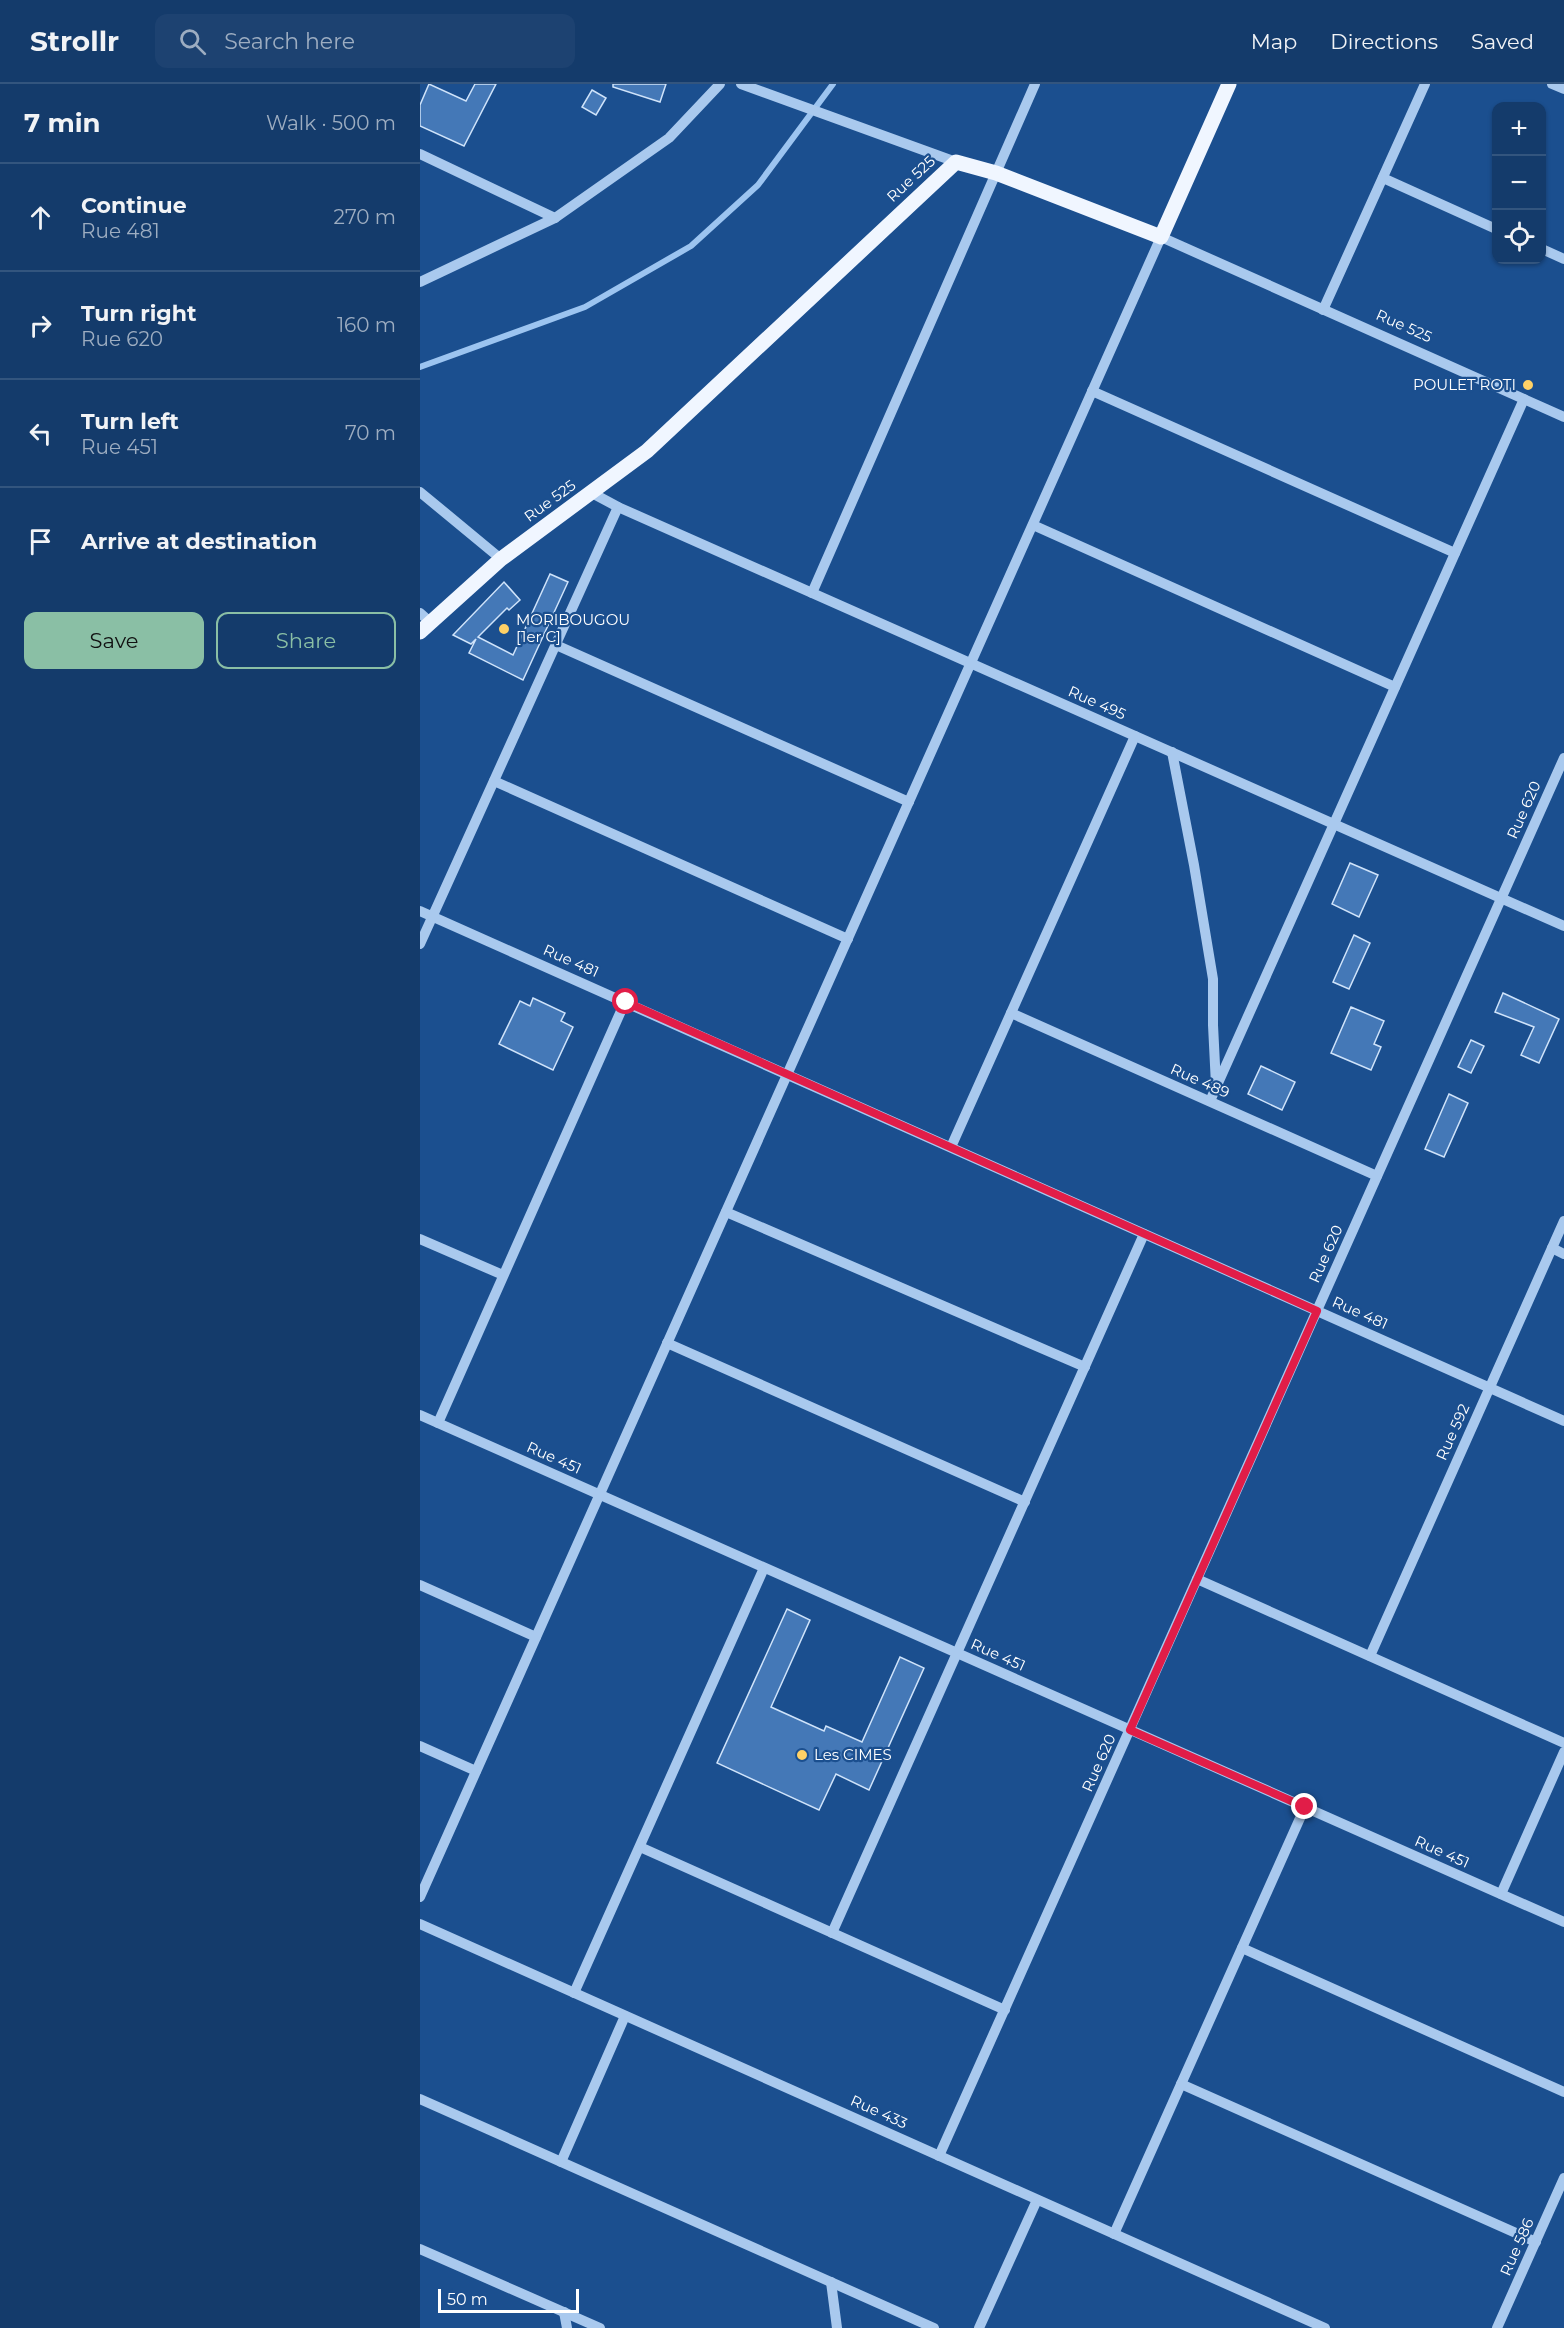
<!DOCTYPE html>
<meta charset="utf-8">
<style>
:root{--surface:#143b6b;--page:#1d4271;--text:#f1f3f6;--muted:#9dadc1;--line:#33557e;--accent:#8abfa5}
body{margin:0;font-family:Montserrat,sans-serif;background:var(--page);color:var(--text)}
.controls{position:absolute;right:18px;top:18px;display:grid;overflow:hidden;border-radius:12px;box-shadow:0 2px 4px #0004}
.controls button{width:54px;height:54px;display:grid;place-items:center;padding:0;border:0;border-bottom:2px solid var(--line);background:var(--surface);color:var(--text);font:30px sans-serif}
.scale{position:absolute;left:18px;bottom:15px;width:141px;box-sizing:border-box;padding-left:6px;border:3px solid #fff;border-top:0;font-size:16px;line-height:21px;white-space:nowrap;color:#fff;-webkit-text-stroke:4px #1b4f8f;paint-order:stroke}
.stop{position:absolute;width:18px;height:18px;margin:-14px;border:4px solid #e11d48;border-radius:50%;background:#fff}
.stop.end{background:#e11d48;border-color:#fff;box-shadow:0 2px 6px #0008}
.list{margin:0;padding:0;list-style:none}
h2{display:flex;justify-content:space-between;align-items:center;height:78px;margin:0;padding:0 24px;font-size:26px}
h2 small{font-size:20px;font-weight:400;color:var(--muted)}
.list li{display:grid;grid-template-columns:39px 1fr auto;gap:18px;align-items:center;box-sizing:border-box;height:108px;padding:0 24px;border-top:2px solid var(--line)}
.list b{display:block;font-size:22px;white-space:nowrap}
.list p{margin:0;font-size:20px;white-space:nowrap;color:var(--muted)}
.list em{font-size:20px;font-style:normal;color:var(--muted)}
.actions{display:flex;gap:12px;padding:18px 24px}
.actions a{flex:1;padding:14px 0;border:2px solid var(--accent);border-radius:12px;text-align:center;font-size:21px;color:var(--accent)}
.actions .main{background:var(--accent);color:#111}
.icon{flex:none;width:33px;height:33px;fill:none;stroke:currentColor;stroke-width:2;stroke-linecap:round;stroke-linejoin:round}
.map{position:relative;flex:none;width:1144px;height:2244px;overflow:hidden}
header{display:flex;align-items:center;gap:36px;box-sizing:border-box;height:84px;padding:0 30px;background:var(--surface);border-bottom:2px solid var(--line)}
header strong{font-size:28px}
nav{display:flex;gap:33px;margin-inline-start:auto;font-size:21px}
.search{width:420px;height:54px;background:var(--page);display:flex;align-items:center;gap:15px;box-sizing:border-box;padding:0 21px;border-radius:12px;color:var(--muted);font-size:22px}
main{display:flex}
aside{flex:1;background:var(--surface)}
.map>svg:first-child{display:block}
</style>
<header>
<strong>Strollr</strong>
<div class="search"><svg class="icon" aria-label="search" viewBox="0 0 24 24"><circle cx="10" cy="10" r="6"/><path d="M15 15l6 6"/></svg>Search here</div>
<nav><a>Map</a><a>Directions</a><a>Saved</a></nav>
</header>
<main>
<aside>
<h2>7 min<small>Walk · 500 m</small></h2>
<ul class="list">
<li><svg class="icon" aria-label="ahead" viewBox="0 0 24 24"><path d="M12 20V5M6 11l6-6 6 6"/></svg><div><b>Continue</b><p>Rue 481</p></div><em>270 m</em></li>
<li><svg class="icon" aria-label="right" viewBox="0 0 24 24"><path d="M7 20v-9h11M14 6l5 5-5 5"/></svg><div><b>Turn right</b><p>Rue 620</p></div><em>160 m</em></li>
<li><svg class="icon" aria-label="left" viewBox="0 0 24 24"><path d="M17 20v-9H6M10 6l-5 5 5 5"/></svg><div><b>Turn left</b><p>Rue 451</p></div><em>70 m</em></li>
<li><svg class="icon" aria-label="arrive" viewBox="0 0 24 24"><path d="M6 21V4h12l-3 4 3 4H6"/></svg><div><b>Arrive at destination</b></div></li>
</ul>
<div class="actions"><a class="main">Save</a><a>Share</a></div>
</aside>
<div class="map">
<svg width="1144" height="2244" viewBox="0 0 1144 2244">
<rect width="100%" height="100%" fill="#1b4f8f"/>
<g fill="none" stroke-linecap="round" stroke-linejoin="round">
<polyline stroke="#9cc4f0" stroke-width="6" points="0,283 165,223 271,162 338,101 413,0"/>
</g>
<g fill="#4478b7" stroke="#cfe3fa" stroke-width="1.5">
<polygon points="9,0 46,17 55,0 76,0 44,62 0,42 0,21"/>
<polygon points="193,0 246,0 240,18 193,3"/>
<polygon points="172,6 186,14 176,31 162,23"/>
<polygon points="130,490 148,498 103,596 49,569 56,555 51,560 33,551 84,498 100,516 89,526 87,524 58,553 93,571"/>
<polygon points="930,779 958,791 939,833 912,820"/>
<polygon points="934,851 950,859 929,905 913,898"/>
<polygon points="1083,909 1139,935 1119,979 1101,971 1114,943 1075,928"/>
<polygon points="113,914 145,929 141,937 153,943 133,986 79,960 100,917 110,922"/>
<polygon points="931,923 964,937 954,960 961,963 951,986 911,969"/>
<polygon points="1051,956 1064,962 1051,989 1038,983"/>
<polygon points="841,982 875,998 862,1026 828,1010"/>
<polygon points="1029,1010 1048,1019 1024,1073 1005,1065"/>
<polygon points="367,1525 390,1536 351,1623 404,1647 406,1642 442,1658 480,1573 504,1584 449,1706 416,1690 399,1726 297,1679"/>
</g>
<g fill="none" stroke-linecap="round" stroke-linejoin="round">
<g stroke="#a9c9ee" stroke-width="10">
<polyline points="321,0 536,78"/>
<polyline points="1132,0 1144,5"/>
<polyline points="0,70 135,134"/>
<polyline points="963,94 1076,145"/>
<polyline points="1122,165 1144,175"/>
<polyline points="0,198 135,134 249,54 300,0"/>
<polyline points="903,226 1005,0"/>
<polyline points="672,307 1035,469"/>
<polyline points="0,408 81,475"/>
<polyline points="172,409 198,423 1144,842"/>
<polyline points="613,441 975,603"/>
<polyline points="392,509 615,0"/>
<polyline points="0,529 10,538"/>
<polyline points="136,561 489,718"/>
<polyline points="752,668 774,781 793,895 793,941 796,1001"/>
<polyline points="74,697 428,855"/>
<polyline points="0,827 1144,1337"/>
<polyline points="0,860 198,423"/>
<polyline points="591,929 957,1092"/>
<polyline points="790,1017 1104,315"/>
<polyline points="531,1063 715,652"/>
<polyline points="306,1128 665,1283"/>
<polyline points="0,1155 83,1191"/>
<polyline points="1132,1164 1144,1170"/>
<polyline points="247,1259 605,1418"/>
<polyline points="0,1331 1144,1838"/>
<polyline points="18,1339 205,918"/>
<polyline points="777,1495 1144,1659"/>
<polyline points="0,1501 116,1553"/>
<polyline points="950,1572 1144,1137"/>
<polyline points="0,1662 56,1687"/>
<polyline points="220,1763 585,1926"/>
<polyline points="1081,1810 1144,1668"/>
<polyline points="0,1813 741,153 1144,333"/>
<polyline points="0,1840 905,2244"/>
<polyline points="412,1849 724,1150"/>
<polyline points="822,1864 1144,2008"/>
<polyline points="154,1909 344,1484"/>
<polyline points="761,2000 1116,2158"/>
<polyline points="0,2015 514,2244"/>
<polyline points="519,2072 1144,674"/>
<polyline points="141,2078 205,1932"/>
<polyline points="694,2150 885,1723"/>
<polyline points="0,2165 180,2244"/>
<polyline points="411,2198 417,2244"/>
<polyline points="144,2228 147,2244"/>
<polyline points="559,2244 617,2116"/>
<polyline points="1077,2244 1144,2094"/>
</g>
<polyline stroke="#f0f6ff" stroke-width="15" points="0,548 81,475 227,367 536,78 576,89 741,153 809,0"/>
</g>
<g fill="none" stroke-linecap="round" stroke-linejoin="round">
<polyline stroke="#e11d48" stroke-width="8" points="206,918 897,1227 710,1646 885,1723"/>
</g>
<g fill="#ffd166" stroke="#1b4f8f" stroke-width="2">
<circle cx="1108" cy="301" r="6"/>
<circle cx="84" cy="545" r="6"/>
<circle cx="382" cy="1671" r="6"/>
</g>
<g text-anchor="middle" stroke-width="4.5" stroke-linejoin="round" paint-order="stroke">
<g font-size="15" fill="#fff" stroke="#1b4f8f">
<text transform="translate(491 95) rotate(-43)" y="5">Rue 525</text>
<text transform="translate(984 242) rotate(24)" y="5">Rue 525</text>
<text transform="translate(130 417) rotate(-36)" y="5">Rue 525</text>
<text transform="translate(677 619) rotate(24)" y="5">Rue 495</text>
<text transform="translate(1104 726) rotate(-66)" y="5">Rue 620</text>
<text transform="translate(151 877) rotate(24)" y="5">Rue 481</text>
<text transform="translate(780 997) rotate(24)" y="5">Rue 489</text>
<text transform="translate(906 1170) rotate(-66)" y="5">Rue 620</text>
<text transform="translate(940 1229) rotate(24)" y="5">Rue 481</text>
<text transform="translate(1033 1348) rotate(-66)" y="5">Rue 592</text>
<text transform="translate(134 1374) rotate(24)" y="5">Rue 451</text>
<text transform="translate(578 1571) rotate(24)" y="5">Rue 451</text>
<text transform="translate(679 1679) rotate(-66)" y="5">Rue 620</text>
<text transform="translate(1022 1768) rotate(24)" y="5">Rue 451</text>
<text transform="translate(459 2028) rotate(24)" y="5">Rue 433</text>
<text transform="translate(1097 2163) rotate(-66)" y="5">Rue 586</text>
</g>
<g font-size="15" fill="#fff" stroke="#1b4f8f" text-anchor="start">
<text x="1096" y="306" text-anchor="end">POULET ROTI</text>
<text x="96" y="541">MORIBOUGOU<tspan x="96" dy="17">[1er C]</tspan></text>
<text x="394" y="1676">Les CIMES</text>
</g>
</g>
</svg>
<div class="controls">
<button>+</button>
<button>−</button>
<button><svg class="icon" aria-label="locate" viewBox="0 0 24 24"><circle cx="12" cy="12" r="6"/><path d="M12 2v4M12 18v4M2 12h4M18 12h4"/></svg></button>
</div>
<div class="scale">50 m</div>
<div class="stop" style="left:206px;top:918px"></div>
<div class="stop end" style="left:885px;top:1723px"></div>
</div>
</main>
